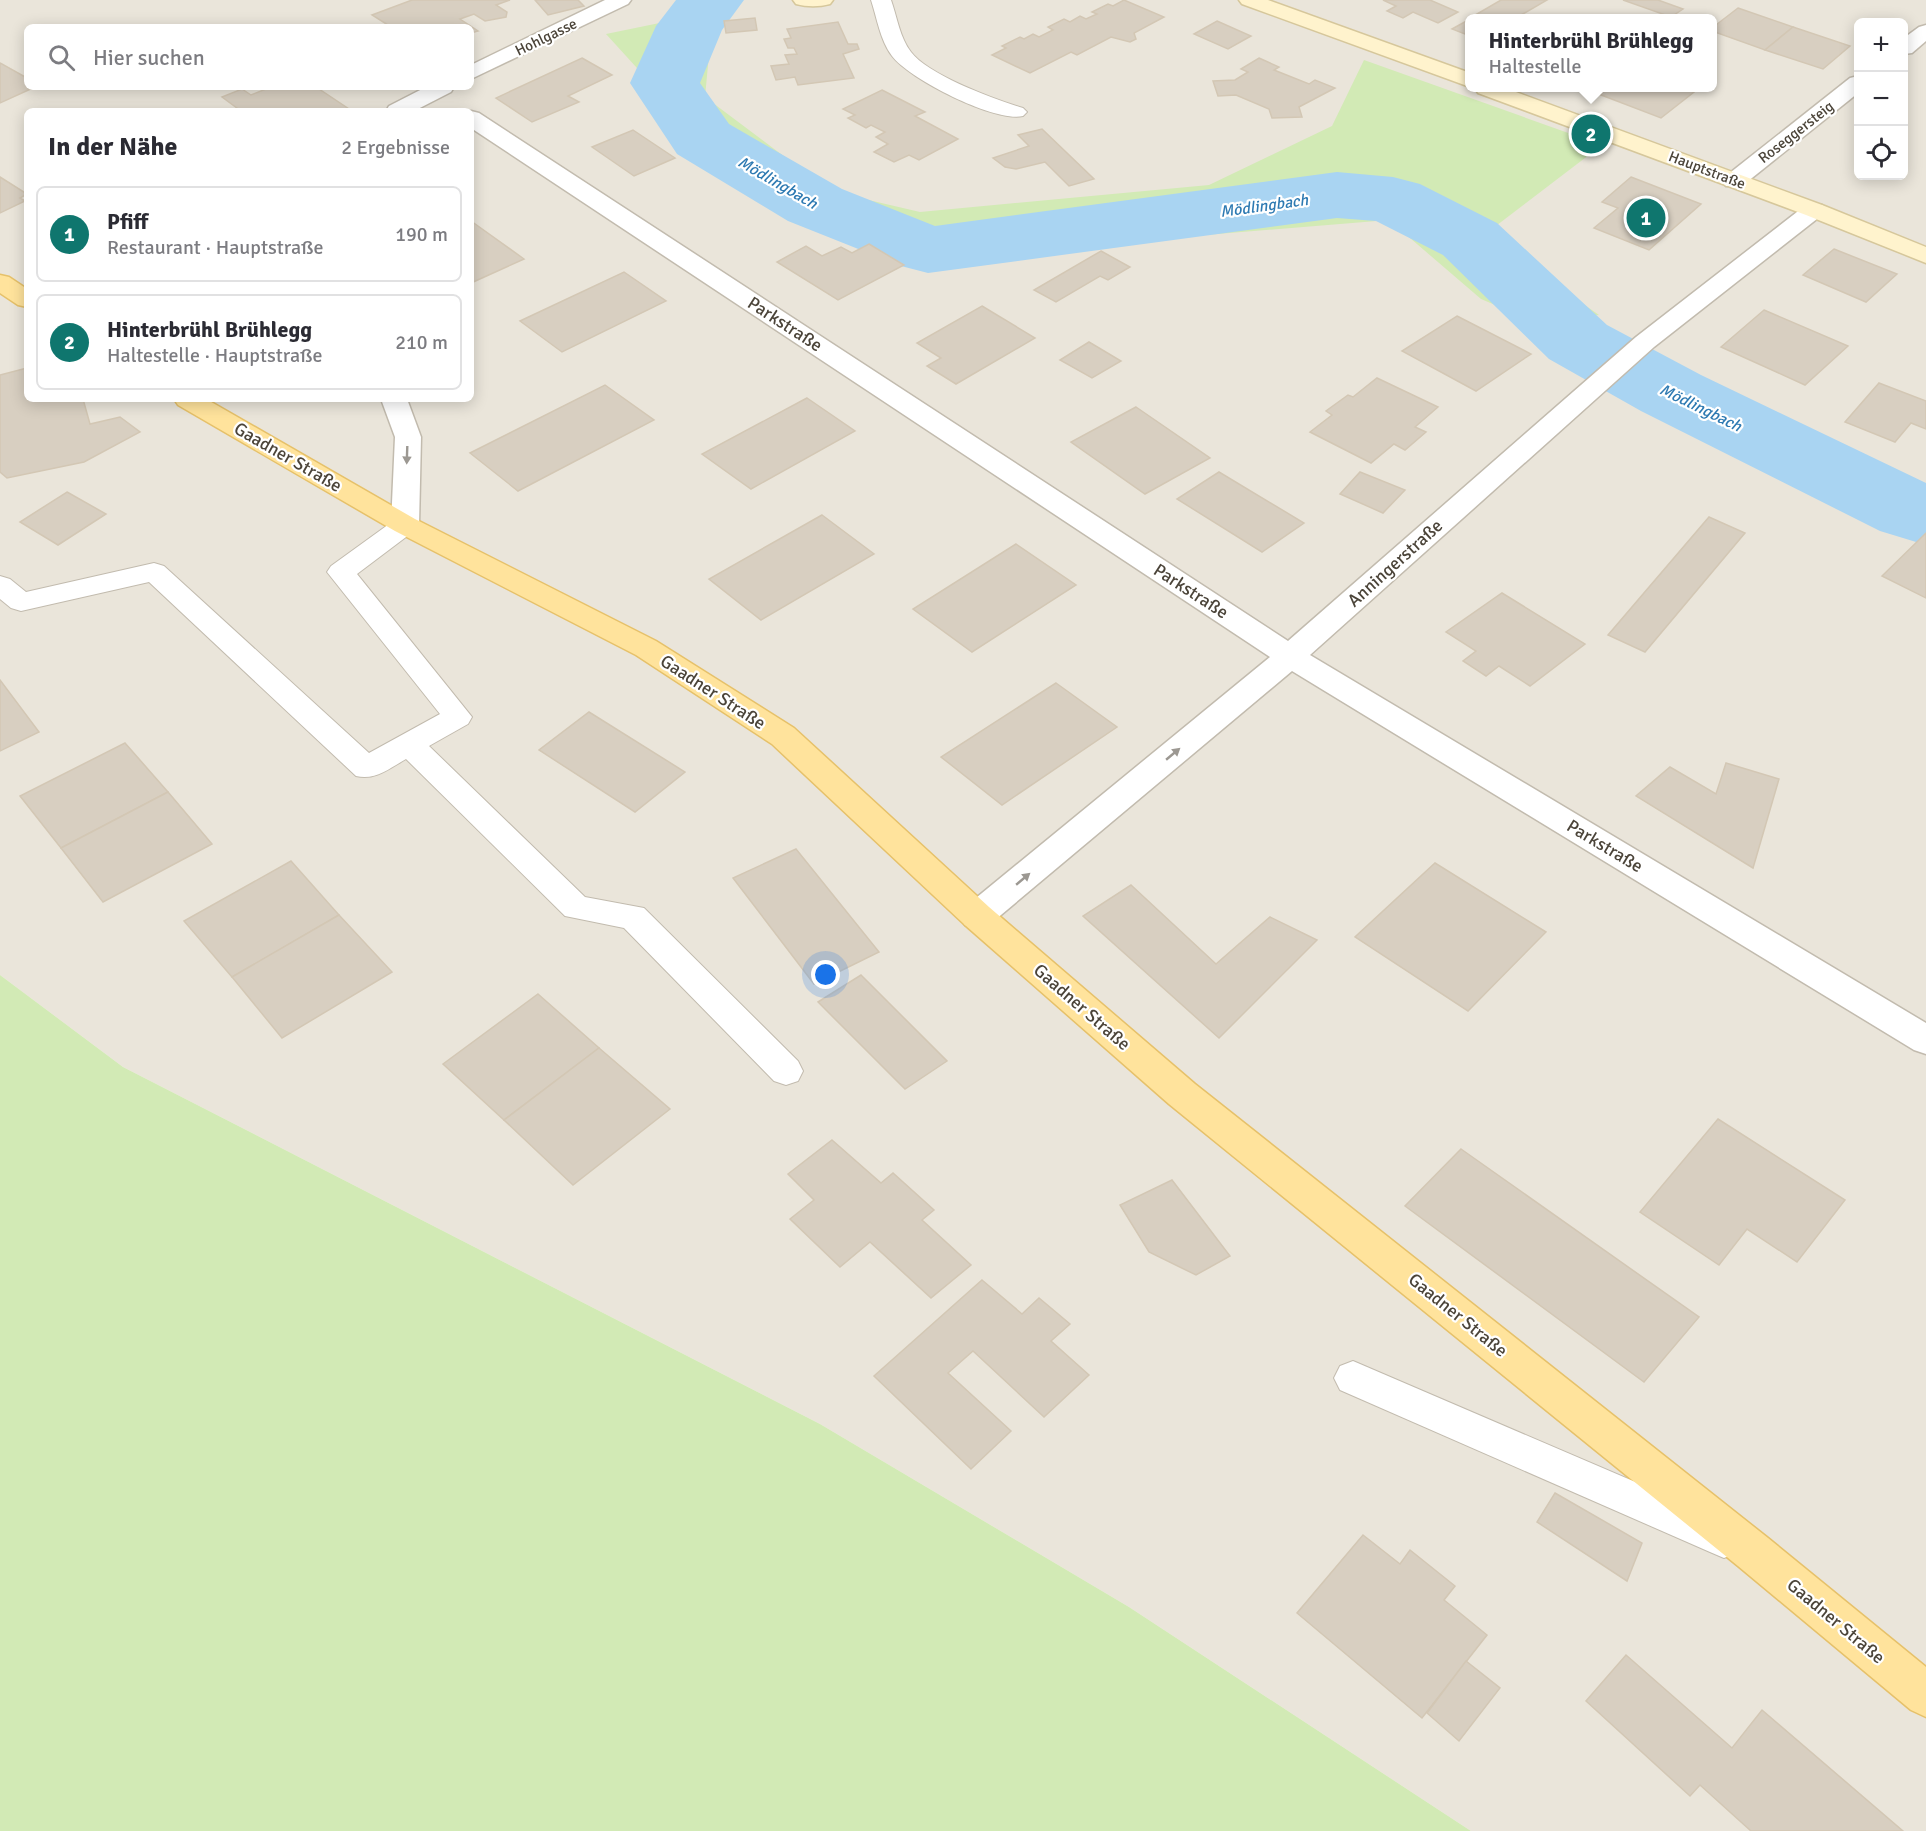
<!DOCTYPE html>
<html lang="de">
<meta charset="utf-8">
<style>
:root{--surface:#fff;--page:#f2f2f3;--text:#2b2b33;--muted:#7c7c81;--line:#e1e1e2;--accent:#0f766e}
body{margin:0;font-family:Signika,sans-serif;background:var(--page);color:var(--text)}
.controls{position:absolute;right:18px;top:18px;display:grid;overflow:hidden;border-radius:9px;box-shadow:0 3px 15px #0003}
.controls button{width:54px;height:54px;display:grid;place-items:center;padding:0;border:0;border-bottom:2px solid var(--line);background:var(--surface);color:var(--text);font:30px sans-serif}
.you{position:absolute;left:826px;top:975px;width:21px;height:21px;margin:-15px;border:4px solid #fff;border-radius:50%;background:#1a73e8;box-shadow:0 0 0 9px #1a73e833}
.badge{display:grid;place-items:center;width:39px;height:39px;border-radius:50%;background:var(--accent);color:#fff;font-size:20px;font-weight:700}
.pin{position:absolute;translate:-50% -50%;border:3px solid #fff;box-shadow:0 2px 6px #0006}
.popup{position:absolute;left:1465px;top:14px;width:252px;height:78px;box-sizing:border-box;display:grid;place-content:center;border-radius:9px;background:var(--surface);filter:drop-shadow(0 2px 4px #0005);font-size:20px;white-space:nowrap;color:var(--muted)}
.popup b{font-size:22px;color:var(--text)}
.popup::after{content:'';position:absolute;left:50%;top:100%;margin-left:-12px;border:12px solid transparent;border-top-color:var(--surface)}
.list{margin:0;padding:0;list-style:none}
h2{display:flex;justify-content:space-between;align-items:center;height:78px;margin:0;padding:0 24px;font-size:26px}
h2 small{font-size:20px;font-weight:400;color:var(--muted)}
.list li{display:grid;grid-template-columns:39px 1fr auto;gap:18px;align-items:center;box-sizing:border-box;height:96px;margin:0 12px 12px;padding:0 12px;border:2px solid var(--line);border-radius:9px}
.list b{display:block;font-size:22px;white-space:nowrap}
.list p{margin:0;font-size:20px;white-space:nowrap;color:var(--muted)}
.list em{font-size:20px;font-style:normal;color:var(--muted)}
.icon{flex:none;width:33px;height:33px;fill:none;stroke:currentColor;stroke-width:2;stroke-linecap:round;stroke-linejoin:round}
.map{position:relative;flex:none;width:1926px;height:1831px;overflow:hidden}
.search{position:absolute;background:var(--surface);box-shadow:0 3px 15px #0003;left:24px;top:24px;width:450px;height:66px;display:flex;align-items:center;gap:15px;box-sizing:border-box;padding:0 21px;border-radius:9px;color:var(--muted);font-size:22px}
.panel{position:absolute;background:var(--surface);box-shadow:0 3px 15px #0003;left:24px;top:108px;width:450px;height:294px;border-radius:9px}
.map>svg:first-child{display:block}
</style>
<div class="map">
<svg width="1926" height="1831" viewBox="0 0 1926 1831">
<rect width="100%" height="100%" fill="#f6f3ec"/>
<path fill="#eae5da" fill-rule="evenodd" d="M0 0H1926V1831H1471L1129 1607 820 1424 123 1067 0 975ZM1470 18H1712V88H1470ZM1858 22H1904V176H1858ZM27 27H471V87H27ZM27 111H471V399H27Z"/>
<g fill="#d2eab5">
<polygon points="713,12 705,97 830,191 920,212 1209,185 1332,126 1364,60 1602,145 1484,235 1599,315 1530,320 1481,299 1389,220 925,258 790,187 677,112 606,34"/>
<polygon points="0,975 123,1067 820,1424 1129,1607 1471,1831 0,1831"/>
</g>
<g fill="none" stroke-linecap="round" stroke-linejoin="round">
<polygon fill="#a9d4f2" fill-rule="evenodd" points="676,0 744,0 722,30 700,83 729,124 842,189 935,226 1337,172 1393,177 1420,184 1497,223 1607,325 1701,375 1926,483 1926,545 1880,531 1641,411 1549,359 1443,255 1376,221 1337,218 928,273 901,266 788,221 677,154 630,83 656,26"/>
</g>
<g fill="#d8cfc1" stroke="#d3c7b4" stroke-width="1.5">
<polygon points="412,0 510,0 496,5 507,12 506,17 485,21 474,14 460,19 478,31 471,33 471,27 391,27 372,15"/>
<polygon points="535,0 578,0 584,6 548,15"/>
<polygon points="1124,0 1164,17 1134,33 1136,39 1130,42 1111,37 1077,55 1071,52 1030,73 992,55 1006,48 1002,46 1020,37 1024,39 1033,34 1039,37 1053,30 1048,27 1064,19 1070,22 1080,16 1086,19 1097,14 1092,12 1108,4 1113,6"/>
<polygon points="1383,0 1430,0 1458,12 1438,23 1413,12 1403,18 1387,11 1396,6"/>
<polygon points="1501,0 1547,0 1516,18 1470,18"/>
<polygon points="1623,0 1658,0 1683,9 1671,17"/>
<polygon points="1738,8 1793,27 1765,50 1712,31 1712,28"/>
<polygon points="755,18 757,30 726,33 724,21"/>
<polygon points="1470,19 1470,36 1452,29"/>
<polygon points="1217,21 1251,36 1228,49 1194,34"/>
<polygon points="838,22 848,44 857,44 859,49 843,54 854,78 798,85 795,77 776,80 771,66 789,64 785,55 797,54 794,48 788,48 784,39 791,38 787,29"/>
<polygon points="1793,27 1850,46 1823,69 1765,50"/>
<polygon points="582,58 612,75 568,96 579,102 532,122 496,98"/>
<polygon points="1259,58 1279,67 1274,70 1309,84 1315,80 1335,88 1299,107 1302,117 1272,118 1269,109 1236,95 1218,96 1213,81 1235,80 1248,72 1241,69"/>
<polygon points="0,63 27,78 27,87 35,87 0,103"/>
<polygon points="271,87 316,87 352,111 241,111 222,97 242,89 251,95"/>
<polygon points="1604,88 1681,88 1694,92 1661,118 1596,93"/>
<polygon points="882,90 925,112 915,116 958,139 919,160 909,155 894,162 874,152 888,144 876,137 885,132 871,125 866,128 848,118 855,115 843,109"/>
<polygon points="1042,129 1094,179 1069,186 1045,162 1016,169 1005,167 993,158 1029,146 1018,135"/>
<polygon points="633,130 675,158 634,176 592,147"/>
<polygon points="0,177 27,194 20,198 25,201 0,213"/>
<polygon points="1631,177 1701,204 1649,250 1594,228 1618,208 1602,202"/>
<polygon points="471,221 524,259 471,283"/>
<polygon points="869,244 904,265 838,300 777,262 806,246 822,256 841,247 852,253"/>
<polygon points="1834,249 1897,274 1866,302 1803,275"/>
<polygon points="1101,251 1130,267 1108,280 1100,276 1056,302 1034,290"/>
<polygon points="624,272 666,301 562,352 520,321"/>
<polygon points="982,306 1035,338 956,384 927,366 941,358 917,343"/>
<polygon points="1764,310 1848,346 1805,385 1721,347"/>
<polygon points="1457,316 1531,354 1476,391 1402,351"/>
<polygon points="1089,342 1121,361 1092,378 1060,360"/>
<polygon points="27,368 27,399 83,399 90,424 120,417 140,432 84,462 7,478 0,472 0,375"/>
<polygon points="1377,378 1438,407 1415,427 1426,432 1405,450 1394,444 1371,463 1310,432 1332,415 1326,411 1348,395 1353,397"/>
<polygon points="1879,383 1926,401 1926,429 1911,423 1895,442 1845,422"/>
<polygon points="605,385 654,420 518,491 470,453"/>
<polygon points="807,398 855,431 751,489 702,454"/>
<polygon points="1136,407 1210,458 1145,494 1071,442"/>
<polygon points="1219,472 1304,523 1262,552 1177,499"/>
<polygon points="1360,472 1405,490 1383,513 1340,494"/>
<polygon points="67,492 106,514 58,545 20,522"/>
<polygon points="822,515 874,554 761,620 709,579"/>
<polygon points="1709,517 1745,533 1645,652 1608,635"/>
<polygon points="1926,533 1926,598 1882,576"/>
<polygon points="1016,544 1076,585 972,652 913,609"/>
<polygon points="1502,593 1585,644 1530,686 1499,666 1486,676 1463,661 1476,651 1446,632"/>
<polygon points="0,680 39,732 0,751"/>
<polygon points="1056,683 1117,727 1002,805 941,757"/>
<polygon points="589,712 685,772 635,812 539,750"/>
<polygon points="125,743 168,792 61,848 20,796"/>
<polygon points="1726,763 1779,779 1753,868 1636,796 1670,767 1716,794"/>
<polygon points="168,792 212,844 103,902 61,848"/>
<polygon points="796,849 879,952 814,984 733,878"/>
<polygon points="291,861 339,915 232,977 184,921"/>
<polygon points="1435,863 1546,932 1468,1011 1355,937"/>
<polygon points="1131,885 1216,964 1270,917 1317,940 1219,1038 1083,916"/>
<polygon points="339,915 392,972 282,1038 232,977"/>
<polygon points="861,975 947,1061 905,1089 818,1002"/>
<polygon points="538,994 599,1048 504,1120 443,1064"/>
<polygon points="599,1048 670,1109 573,1185 504,1120"/>
<polygon points="1718,1119 1845,1200 1797,1262 1747,1229 1719,1265 1640,1212"/>
<polygon points="832,1140 881,1183 893,1173 934,1210 922,1220 971,1265 931,1298 870,1242 840,1267 790,1219 814,1200 788,1174"/>
<polygon points="1461,1149 1699,1317 1644,1382 1405,1206"/>
<polygon points="1172,1180 1230,1256 1196,1275 1149,1252 1120,1205"/>
<polygon points="982,1280 1022,1314 1039,1298 1070,1324 1051,1341 1089,1375 1044,1417 973,1351 948,1373 1011,1431 971,1469 874,1376"/>
<polygon points="1555,1493 1642,1543 1627,1581 1537,1522"/>
<polygon points="1363,1535 1400,1564 1410,1550 1455,1586 1444,1600 1487,1635 1422,1718 1297,1613"/>
<polygon points="1626,1655 1732,1748 1762,1710 1903,1831 1751,1831 1700,1785 1690,1796 1586,1701"/>
<polygon points="1466,1661 1500,1688 1459,1741 1427,1713"/>
</g>
<g fill="none" stroke-linecap="round" stroke-linejoin="round">
<g stroke="#c2bbae" stroke-width="2">
<g id="lane">
<path d="M871 0H891C897 17 900 38 911 52 928 75 996 100 1023 108L1027 112 1023 116C996 123 909 79 892 56 880 40 877 18 871 0Z"/>
<path d="M405 516 414 519 418 525 414 531 357 574 472 717 468 724 429 746 585 897 644 908 798 1061 803 1071 798 1081 786 1085 774 1081 624 928 565 916 406 759C390 768 375 781 356 776L149 582 21 611 11 608 0 599V576L10 579 26 592 154 563 164 566 369 753 440 714 327 572 331 566 396 519Z"/>
<polygon points="1353,1361 1738,1526 1744,1539 1738,1552 1724,1558 1710,1552 1340,1390 1334,1378 1340,1366"/>
</g>
</g>
<g stroke="#c2bbae" stroke-width="3">
<g id="street">
<polygon points="605,0 631,0 628,4 471,79 471,65"/>
<polygon points="1926,25 1926,41 1912,53 1904,54 1904,38 1919,27"/>
<polygon points="1858,76 1858,93 1742,186 1726,186 1722,181 1726,176 1850,78"/>
<polygon points="426,87 454,87 451,92 414,111 386,111 389,106"/>
<polygon points="471,111 479,113 1288,641 1636,337 1806,205 1822,205 1826,210 1822,215 1654,347 1310,655 1926,1023 1926,1054 1914,1050 1292,671 989,925 977,929 965,925 960,916 965,907 1270,657 471,128"/>
<polygon points="381,399 407,399 421,437 419,525 415,531 405,534 395,531 391,525 395,437"/>
</g>
</g>
<g stroke="#d6c79b" stroke-width="3">
<g id="secondary">
<path d="M793 0H833L830 4C819 7 807 7 796 4Z"/>
<polygon points="1239,0 1268,0 1470,73 1470,87 1242,4"/>
<polygon points="1475,88 1505,88 1822,205 1926,247 1926,263 1806,215 1478,93"/>
</g>
</g>
<g stroke="#e6c16a" stroke-width="3">
<g id="primary">
<polygon points="0,275 9,277 27,289 27,307 18,305 0,293"/>
<polygon points="174,399 206,399 415,519 656,641 794,728 989,907 1195,1084 1768,1538 1926,1667 1926,1717 1911,1710 1738,1566 1169,1104 965,925 772,744 636,655 395,531 178,405"/>
</g>
</g>
<use href="#lane" fill="#fff" fill-rule="evenodd"/>
<use href="#street" fill="#fff" fill-rule="evenodd"/>
<use href="#secondary" fill="#fff3cd" fill-rule="evenodd"/>
<use href="#primary" fill="#ffe39c" fill-rule="evenodd"/>
</g>
<defs><path id="oneway-solid" d="M-6-.8H1V-3.2L6.5 0L1 3.2V.8H-6Z" transform="scale(1.5)"/></defs>
<g fill="#9c9892">
<use href="#oneway-solid" transform="translate(407 455) rotate(92)"/>
<use href="#oneway-solid" transform="translate(1173 754) rotate(-40)"/>
<use href="#oneway-solid" transform="translate(1023 879) rotate(-40)"/>
</g>
<g text-anchor="middle" stroke-width="4.5" stroke-linejoin="round" paint-order="stroke">
<g font-size="15" fill="#4b4439" stroke="#fff">
<text transform="translate(546 37) rotate(-26)" y="5">Hohlgasse</text>
<text transform="translate(1796 132) rotate(-38)" y="5">Roseggersteig</text>
<text transform="translate(1707 170) rotate(21)" y="5">Hauptstraße</text>
</g>
<g font-size="16" font-style="italic" fill="#2e7ab2" stroke="#fff">
<text transform="translate(778 182) rotate(30)" y="6">Mödlingbach</text>
<text transform="translate(1264 205) rotate(-8)" y="6">Mödlingbach</text>
<text transform="translate(1701 407) rotate(26)" y="6">Mödlingbach</text>
</g>
<g font-size="18" fill="#4b4439" stroke="#fff">
<text transform="translate(785 324) rotate(33)" y="6">Parkstraße</text>
<text transform="translate(288 457) rotate(30)" y="6">Gaadner Straße</text>
<text transform="translate(1395 563) rotate(-42)" y="6">Anningerstraße</text>
<text transform="translate(1191 591) rotate(33)" y="6">Parkstraße</text>
<text transform="translate(713 692) rotate(33)" y="6">Gaadner Straße</text>
<text transform="translate(1605 846) rotate(31)" y="6">Parkstraße</text>
<text transform="translate(1082 1007) rotate(41)" y="6">Gaadner Straße</text>
<text transform="translate(1458 1315) rotate(39)" y="6">Gaadner Straße</text>
<text transform="translate(1836 1621) rotate(40)" y="6">Gaadner Straße</text>
</g>
</g>
</svg>
<div class="controls">
<button>+</button>
<button>−</button>
<button><svg class="icon" aria-label="locate" viewBox="0 0 24 24"><circle cx="12" cy="12" r="6"/><path d="M12 2v4M12 18v4M2 12h4M18 12h4"/></svg></button>
</div>
<div class="you"></div>
<div class="pin badge" style="left:1646px;top:218px">1</div>
<div class="pin badge" style="left:1591px;top:134px">2</div>
<div class="popup"><b>Hinterbrühl Brühlegg</b>Haltestelle</div>
<div class="search"><svg class="icon" aria-label="search" viewBox="0 0 24 24"><circle cx="10" cy="10" r="6"/><path d="M15 15l6 6"/></svg>Hier suchen</div>
<section class="panel">
<h2>In der Nähe<small>2 Ergebnisse</small></h2>
<ul class="list">
<li><span class="badge">1</span><div><b>Pfiff</b><p>Restaurant · Hauptstraße</p></div><em>190 m</em></li>
<li><span class="badge">2</span><div><b>Hinterbrühl Brühlegg</b><p>Haltestelle · Hauptstraße</p></div><em>210 m</em></li>
</ul>
</section>
</div>
